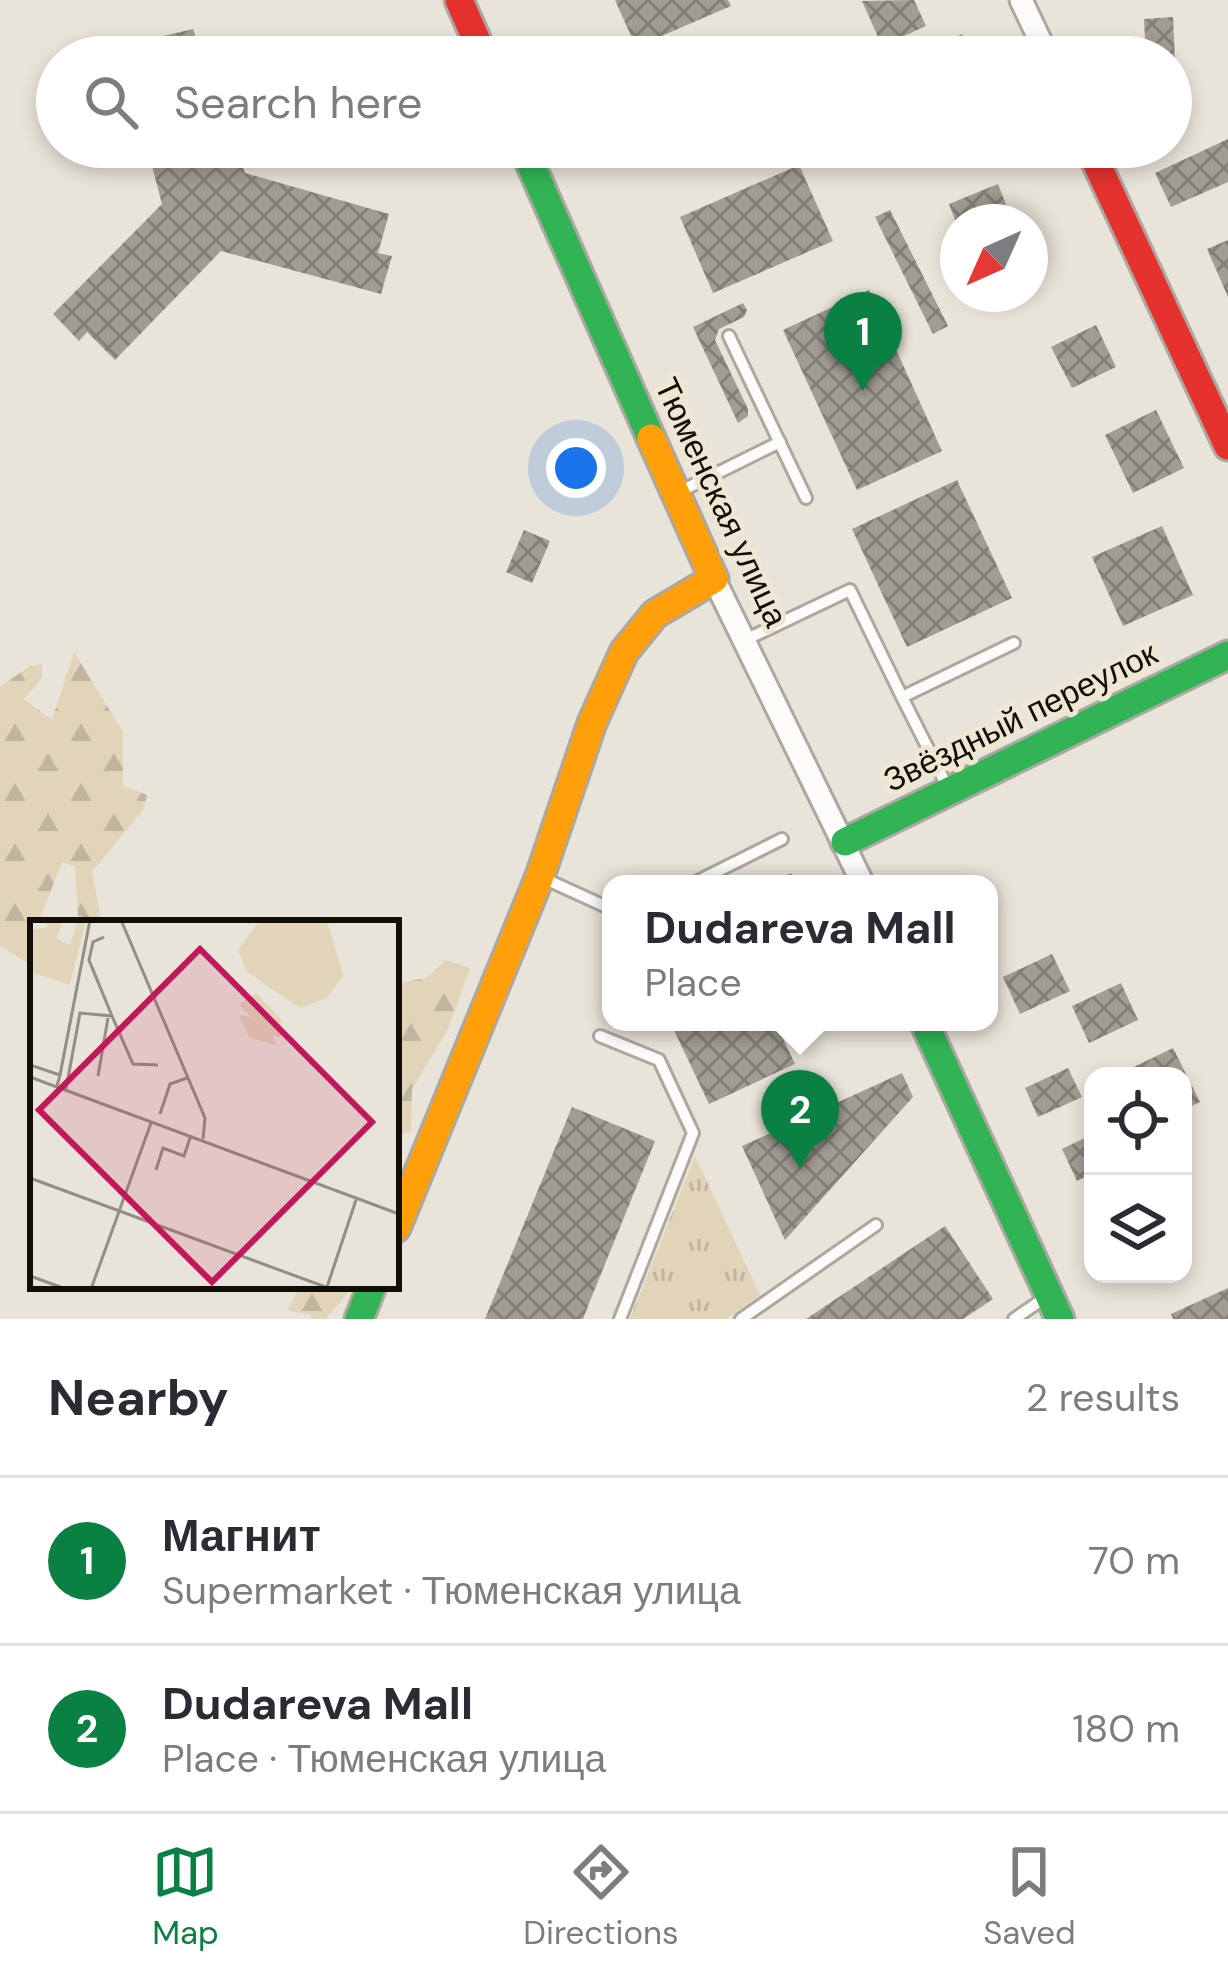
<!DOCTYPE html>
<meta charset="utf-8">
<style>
:root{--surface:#fff;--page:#f7f7f7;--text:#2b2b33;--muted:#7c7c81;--line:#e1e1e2;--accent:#0b8043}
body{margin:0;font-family:"DM Sans",sans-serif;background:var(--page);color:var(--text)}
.controls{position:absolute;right:36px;bottom:36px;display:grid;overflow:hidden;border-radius:24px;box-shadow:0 6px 18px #0003}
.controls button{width:108px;height:108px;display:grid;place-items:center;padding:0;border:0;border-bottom:3px solid var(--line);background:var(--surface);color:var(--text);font:60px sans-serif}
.compass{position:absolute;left:940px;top:204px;width:108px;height:108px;border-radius:50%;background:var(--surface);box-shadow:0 6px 18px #0003;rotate:225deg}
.you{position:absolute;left:576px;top:468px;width:42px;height:42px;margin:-30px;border:9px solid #fff;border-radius:50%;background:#1a73e8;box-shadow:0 0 0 18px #1a73e833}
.badge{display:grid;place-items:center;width:78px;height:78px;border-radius:50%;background:var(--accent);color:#fff;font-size:39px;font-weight:700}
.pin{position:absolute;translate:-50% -99px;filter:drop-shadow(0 3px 6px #0008)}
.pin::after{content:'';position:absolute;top:63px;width:42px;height:36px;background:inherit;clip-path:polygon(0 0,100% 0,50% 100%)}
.popup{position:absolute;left:602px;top:875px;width:396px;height:156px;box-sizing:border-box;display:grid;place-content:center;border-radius:24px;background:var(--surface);filter:drop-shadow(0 3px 9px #0005);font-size:39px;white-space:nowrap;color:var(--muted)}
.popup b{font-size:45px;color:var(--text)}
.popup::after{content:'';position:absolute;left:50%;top:100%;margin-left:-24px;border:24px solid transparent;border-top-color:var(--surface)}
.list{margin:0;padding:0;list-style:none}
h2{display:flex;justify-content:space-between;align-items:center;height:156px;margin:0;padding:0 48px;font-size:51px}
h2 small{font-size:39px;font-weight:400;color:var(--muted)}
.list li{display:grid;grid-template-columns:78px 1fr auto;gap:36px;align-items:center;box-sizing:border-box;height:168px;padding:0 48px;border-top:3px solid var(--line)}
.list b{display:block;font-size:45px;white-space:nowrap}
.list p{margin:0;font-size:39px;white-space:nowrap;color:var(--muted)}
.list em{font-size:39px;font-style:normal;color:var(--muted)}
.icon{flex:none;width:66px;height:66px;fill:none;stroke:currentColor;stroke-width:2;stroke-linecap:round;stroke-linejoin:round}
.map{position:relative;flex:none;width:1228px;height:1319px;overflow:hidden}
.search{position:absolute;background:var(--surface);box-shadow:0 6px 18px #0003;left:36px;right:36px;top:36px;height:132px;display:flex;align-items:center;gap:30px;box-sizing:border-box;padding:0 42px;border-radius:66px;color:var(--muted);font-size:45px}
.sheet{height:492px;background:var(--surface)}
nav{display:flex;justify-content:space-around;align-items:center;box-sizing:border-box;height:168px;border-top:3px solid var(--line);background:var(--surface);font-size:33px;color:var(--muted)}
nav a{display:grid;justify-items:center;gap:6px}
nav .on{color:var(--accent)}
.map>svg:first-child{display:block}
</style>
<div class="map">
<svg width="1228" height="1319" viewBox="0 0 1228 1319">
<defs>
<pattern id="grass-tufts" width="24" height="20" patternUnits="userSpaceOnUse" patternTransform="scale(3)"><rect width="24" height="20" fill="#e1d4b9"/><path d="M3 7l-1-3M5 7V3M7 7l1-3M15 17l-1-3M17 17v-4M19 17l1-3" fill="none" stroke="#c0b59e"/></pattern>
<pattern id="forest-firs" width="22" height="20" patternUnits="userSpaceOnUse" patternTransform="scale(3)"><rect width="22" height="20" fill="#e1d4b9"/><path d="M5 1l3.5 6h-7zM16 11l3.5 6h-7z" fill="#c0b59e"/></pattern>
<pattern id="building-cross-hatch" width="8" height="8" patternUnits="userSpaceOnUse" patternTransform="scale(3)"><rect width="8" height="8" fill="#a19d95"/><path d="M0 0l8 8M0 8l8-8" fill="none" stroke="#827e78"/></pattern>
</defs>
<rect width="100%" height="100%" fill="#e9e4d9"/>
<polygon fill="url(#grass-tufts)" points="695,1156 760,1295 726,1319 630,1319"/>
<g fill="url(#forest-firs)">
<polygon points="74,652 123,732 123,786 147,795 144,809 92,872 101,920 78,916 75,866 62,862 38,923 33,923 33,966 0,946 0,687 30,666 42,664 42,678 24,699 52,720"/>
<polygon points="446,960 470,968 448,1029 412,1089 411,1132 396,1134 396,989 401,983 426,978"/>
<polygon points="300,1286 352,1286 352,1288 326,1319 311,1319 311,1315 288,1310"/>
</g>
<g fill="url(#building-cross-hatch)">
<polygon points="615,0 728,0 731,6 636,47"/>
<polygon points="914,0 926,26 882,46 862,1"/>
<polygon points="1173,17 1176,83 1171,83 1171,57 1146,57 1144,19"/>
<polygon points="193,29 203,57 145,57 164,50 159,37"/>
<polygon points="962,34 972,54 915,57"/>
<polygon points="756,41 763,57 718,57"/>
<polygon points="1228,139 1228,182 1171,207 1155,173"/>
<polygon points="147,147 236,147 245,173 389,214 378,253 392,256 381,294 221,251 115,360 87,332 79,341 53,314 162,204"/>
<polygon points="689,147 718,147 694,157"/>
<polygon points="799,165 833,241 713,293 680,217"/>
<polygon points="998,184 1013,222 956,222 949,204"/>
<polygon points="890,210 948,326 933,334 875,217"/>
<polygon points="1228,240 1228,297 1207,249"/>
<polygon points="869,290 942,451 857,490 783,330"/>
<polygon points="743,303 747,310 744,317 719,329 715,340 748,409 748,416 738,423 693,327"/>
<polygon points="1096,325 1116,367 1072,388 1051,347"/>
<polygon points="1156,410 1184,468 1133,493 1105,435"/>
<polygon points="957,480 1012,598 907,647 852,529"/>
<polygon points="1162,526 1193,595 1123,626 1092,557"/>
<polygon points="524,530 550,541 532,583 506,572"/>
<polygon points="791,873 796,884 766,884"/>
<polygon points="1052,954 1070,991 1020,1014 1003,977"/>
<polygon points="1121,983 1138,1020 1089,1043 1072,1006"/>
<polygon points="680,1022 775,1022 795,1064 709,1104 672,1026"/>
<polygon points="1173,1048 1200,1102 1183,1110 1183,1076 1115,1076"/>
<polygon points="1068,1068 1082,1097 1038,1117 1025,1088"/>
<polygon points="902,1073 913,1097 785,1240 742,1146"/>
<polygon points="572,1107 655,1141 590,1301 583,1319 485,1319"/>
<polygon points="1093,1134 1093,1173 1077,1181 1062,1149"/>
<polygon points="945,1226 993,1299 963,1319 806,1319"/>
<polygon points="1228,1288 1228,1319 1173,1319 1171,1314"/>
</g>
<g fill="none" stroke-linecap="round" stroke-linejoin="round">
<g stroke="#aca8a0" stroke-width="16">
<g id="lane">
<polyline points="729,336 806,498"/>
<polyline points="681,491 780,442"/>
<polyline points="745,640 850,590 902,697 1014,643"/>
<polyline points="902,697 949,790"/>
<polyline points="543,878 611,909"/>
<polyline points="692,884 782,839"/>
<polyline points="600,1036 659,1060 693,1133 620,1319"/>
<polyline points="741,1319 876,1225"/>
<polyline points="1014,1319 1046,1297"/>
</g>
</g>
<g stroke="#aca8a0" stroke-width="27">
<g id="street">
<polyline points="1021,0 1048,57"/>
<polyline points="714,579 863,884"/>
</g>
</g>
<g stroke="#aca8a0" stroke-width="33">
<g id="fast">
<polyline points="523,147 651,438"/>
<polyline points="845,842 1228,655"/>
<polyline points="924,1022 1060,1319"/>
<polyline points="359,1319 372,1286"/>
</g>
</g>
<g stroke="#aca8a0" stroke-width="33">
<polyline id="slow" points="396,1228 540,876 592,723 624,652 655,614 714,579 651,438"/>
</g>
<g stroke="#aca8a0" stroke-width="33">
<g id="jam">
<polyline points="459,0 484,57"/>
<polyline points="1089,147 1228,446"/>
</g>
</g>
<use href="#lane" stroke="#fcfbf9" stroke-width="10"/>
<use href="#street" stroke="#fcfbf9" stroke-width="21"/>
<use href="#fast" stroke="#30b455" stroke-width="27"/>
<use href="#slow" stroke="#ff9f0a" stroke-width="27"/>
<use href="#jam" stroke="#e5322d" stroke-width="27"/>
</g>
<g text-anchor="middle" stroke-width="10" stroke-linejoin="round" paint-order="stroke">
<g font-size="33" fill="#120f08" stroke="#efe6d3">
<text transform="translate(722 502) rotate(65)" y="12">Тюменская улица</text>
<text transform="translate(1020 716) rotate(-26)" y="12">Звёздный переулок</text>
</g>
</g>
<g transform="translate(30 920)">
<rect width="369" height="369" fill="#e9e4d9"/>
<path d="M15 0H33L27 19 40 25 48 0H56L40 65 0 52V10L18 7Z" fill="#e1d4b9"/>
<path d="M230 0H297L313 56 297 78 270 88 217 52 208 30ZM226 73 251 99V118L242 115 247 126 219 117 209 95 221 97 209 84Z" fill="#e1d4b9"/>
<path fill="none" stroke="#938f85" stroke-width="3" d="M91 0 175 198 173 219M74 17 63 22 59 40 82 96 103 144 128 145M0 145 30 155 27 166M30 155 60 0M68 156 78 98M0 157 369 294M36 169 50 93 82 96M130 194 140 164 157 158M126 250 133 228 154 236 161 215M0 258 301 369M0 356 36 369M297 367 326 280M61 369 121 203"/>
<path fill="#c2185b" fill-opacity="0.15" stroke="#c2185b" stroke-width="6" d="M170 29 342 202 182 362 9 190Z"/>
<rect width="369" height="369" fill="none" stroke="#120f08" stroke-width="6"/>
</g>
</svg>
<div class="controls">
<button><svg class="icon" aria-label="locate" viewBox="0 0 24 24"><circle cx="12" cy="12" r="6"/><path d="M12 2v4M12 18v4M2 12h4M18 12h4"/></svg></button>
<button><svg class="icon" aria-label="layers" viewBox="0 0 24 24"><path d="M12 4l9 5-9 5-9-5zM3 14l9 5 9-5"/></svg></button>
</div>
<svg class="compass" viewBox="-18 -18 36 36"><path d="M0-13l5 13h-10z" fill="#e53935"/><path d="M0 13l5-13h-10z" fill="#7c7c81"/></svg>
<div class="you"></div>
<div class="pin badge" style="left:863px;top:391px">1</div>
<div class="pin badge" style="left:800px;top:1169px">2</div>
<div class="popup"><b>Dudareva Mall</b>Place</div>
<div class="search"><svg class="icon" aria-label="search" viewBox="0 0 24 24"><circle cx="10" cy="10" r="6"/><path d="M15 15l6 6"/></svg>Search here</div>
</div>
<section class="sheet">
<h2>Nearby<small>2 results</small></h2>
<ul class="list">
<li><span class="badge">1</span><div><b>Магнит</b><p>Supermarket · Тюменская улица</p></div><em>70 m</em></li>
<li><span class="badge">2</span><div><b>Dudareva Mall</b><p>Place · Тюменская улица</p></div><em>180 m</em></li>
</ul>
</section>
<nav>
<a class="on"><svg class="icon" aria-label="map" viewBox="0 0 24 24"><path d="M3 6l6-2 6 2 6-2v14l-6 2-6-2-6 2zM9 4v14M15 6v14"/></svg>Map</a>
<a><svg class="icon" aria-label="directions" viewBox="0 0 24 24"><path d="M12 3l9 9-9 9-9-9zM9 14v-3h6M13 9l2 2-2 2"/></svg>Directions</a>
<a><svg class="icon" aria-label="saved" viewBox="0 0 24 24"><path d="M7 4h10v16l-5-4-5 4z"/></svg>Saved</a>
</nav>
